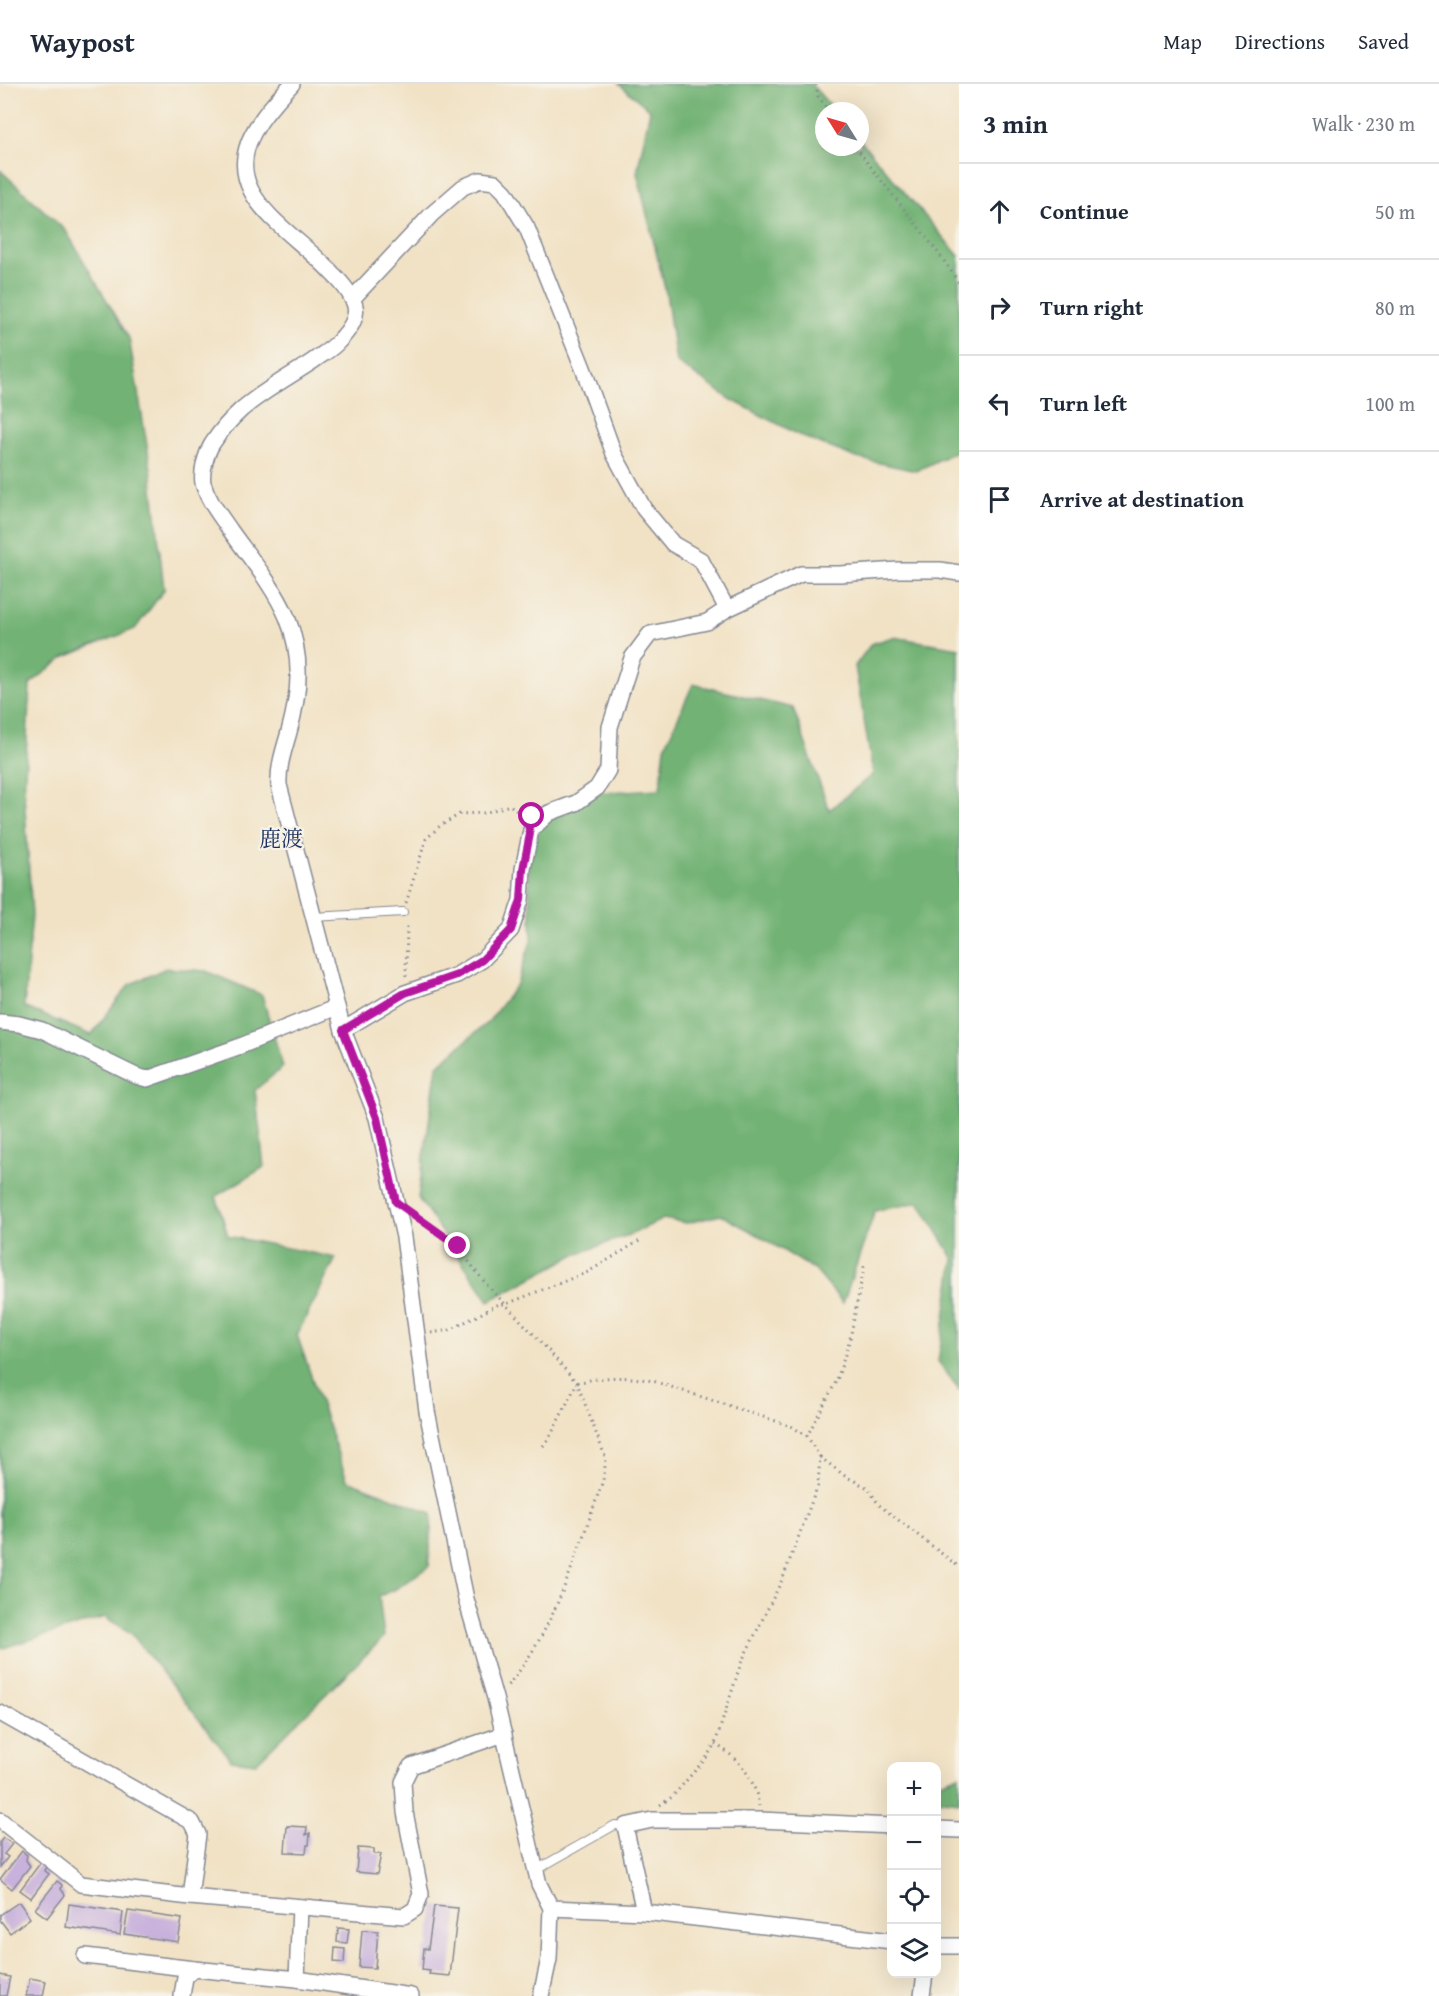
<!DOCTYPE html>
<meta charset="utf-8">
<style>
:root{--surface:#fff;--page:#f6f6f7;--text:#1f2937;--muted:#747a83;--line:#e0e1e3}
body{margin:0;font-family:"Gentium Book Plus","Noto Serif JP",serif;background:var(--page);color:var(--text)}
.controls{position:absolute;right:18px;bottom:18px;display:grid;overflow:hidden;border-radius:12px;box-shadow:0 6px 24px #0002}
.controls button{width:54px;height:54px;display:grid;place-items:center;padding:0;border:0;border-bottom:2px solid var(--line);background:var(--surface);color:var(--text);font:30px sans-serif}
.compass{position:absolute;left:815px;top:18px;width:54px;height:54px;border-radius:50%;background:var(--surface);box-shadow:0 6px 24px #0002;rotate:307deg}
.stop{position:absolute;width:18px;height:18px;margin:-14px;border:4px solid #b5179e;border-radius:50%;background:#fff}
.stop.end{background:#b5179e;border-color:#fff;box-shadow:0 2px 6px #0008}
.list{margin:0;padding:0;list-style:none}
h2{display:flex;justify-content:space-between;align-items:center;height:78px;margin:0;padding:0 24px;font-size:26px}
h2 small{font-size:20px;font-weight:400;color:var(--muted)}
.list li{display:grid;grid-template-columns:39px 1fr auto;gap:18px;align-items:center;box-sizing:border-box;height:96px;padding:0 24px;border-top:2px solid var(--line)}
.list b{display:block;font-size:22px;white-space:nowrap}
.list em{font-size:20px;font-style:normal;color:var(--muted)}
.icon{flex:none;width:33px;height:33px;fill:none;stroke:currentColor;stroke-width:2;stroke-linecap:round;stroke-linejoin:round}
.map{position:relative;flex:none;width:959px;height:1912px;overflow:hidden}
header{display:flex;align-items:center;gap:36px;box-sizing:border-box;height:84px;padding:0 30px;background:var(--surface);border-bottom:2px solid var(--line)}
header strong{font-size:28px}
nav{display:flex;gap:33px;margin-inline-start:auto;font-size:21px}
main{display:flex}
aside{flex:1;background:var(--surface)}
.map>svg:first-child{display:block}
</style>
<header>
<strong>Waypost</strong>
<nav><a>Map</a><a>Directions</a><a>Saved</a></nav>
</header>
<main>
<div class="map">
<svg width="959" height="1912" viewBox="0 0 959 1912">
<rect width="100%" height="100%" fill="#f7f3e8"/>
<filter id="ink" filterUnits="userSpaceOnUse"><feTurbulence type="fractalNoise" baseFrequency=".0167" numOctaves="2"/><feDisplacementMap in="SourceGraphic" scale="12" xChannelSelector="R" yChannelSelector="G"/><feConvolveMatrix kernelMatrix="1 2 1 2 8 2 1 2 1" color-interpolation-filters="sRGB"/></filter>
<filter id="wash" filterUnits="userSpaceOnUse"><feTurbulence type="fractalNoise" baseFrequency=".008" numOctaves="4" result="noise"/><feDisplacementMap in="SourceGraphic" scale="24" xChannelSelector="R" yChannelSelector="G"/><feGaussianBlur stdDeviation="1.35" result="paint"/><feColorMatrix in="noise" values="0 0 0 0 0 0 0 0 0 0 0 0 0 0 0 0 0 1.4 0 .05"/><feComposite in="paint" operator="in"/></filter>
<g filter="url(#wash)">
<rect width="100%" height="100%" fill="#f1e2c5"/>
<g fill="#72b274" stroke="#467069" stroke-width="1.5">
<polygon points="619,0 811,0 835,27 824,27 824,63 860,63 860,56 959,172 959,366 916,387 857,374 803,353 732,316 676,278 666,209 637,89 650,26"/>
<polygon points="0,86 66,147 129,254 151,385 164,506 135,545 65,573 30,600 24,710 32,831 24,923 91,951 129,901 166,884 206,887 262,911 283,983 255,1006 264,1083 216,1112 228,1152 336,1174 297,1251 347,1396 432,1429 429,1482 394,1506 379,1512 384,1553 256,1679 231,1676 131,1549 105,1533 0,1565"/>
<polygon points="893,553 959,564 959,1306 938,1277 954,1175 919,1118 875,1127 843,1219 815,1186 758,1151 721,1131 687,1139 663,1135 634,1149 574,1171 489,1217 418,1114 437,982 489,937 517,900 532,854 528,782 539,726 574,710 660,705 665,663 693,600 793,624 829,726 873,690 855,582 871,560"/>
<polygon points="959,1691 959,1718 937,1715 937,1699"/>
</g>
<g id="blocks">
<g fill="#c8b1dc">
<polygon points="287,1742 307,1743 306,1751 310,1749 309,1761 307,1761 306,1769 285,1768"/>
<polygon points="3,1754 12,1760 4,1770 8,1773 0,1783 0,1758"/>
<polygon points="358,1764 374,1765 374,1770 381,1770 377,1790 356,1788"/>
<polygon points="22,1767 27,1771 26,1776 30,1782 12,1805 0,1795"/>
<polygon points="41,1778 47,1782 44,1786 49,1790 31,1814 20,1806"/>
<polygon points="57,1797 62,1801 61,1805 65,1811 47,1834 35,1825"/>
<polygon points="19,1818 30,1834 10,1849 0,1836 0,1831"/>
<polygon points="69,1820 123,1828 120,1851 66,1843"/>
<polygon points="434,1822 458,1824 450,1892 429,1890 430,1887 422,1886 424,1864 428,1865"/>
<polygon points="128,1827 182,1835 178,1858 124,1850"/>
<polygon points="338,1844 349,1845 347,1859 337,1858"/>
<polygon points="362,1846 378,1847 375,1884 359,1883"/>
<polygon points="335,1864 345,1865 344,1879 334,1878"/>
<polygon points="0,1891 10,1893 6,1912 0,1912"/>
<polygon points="30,1894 46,1897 43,1912 26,1912"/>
</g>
</g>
</g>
<g filter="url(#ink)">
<use href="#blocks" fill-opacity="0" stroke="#868892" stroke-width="1.5"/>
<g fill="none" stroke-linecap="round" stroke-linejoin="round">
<g stroke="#868892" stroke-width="10">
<g id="service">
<polyline points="313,833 403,828"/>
<polyline points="536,1786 615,1741 625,1742"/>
</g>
</g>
<g stroke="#868892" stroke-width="18">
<g id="minor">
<path d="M292 0C281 12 269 24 260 38 210 109 293 145 332 189 341 198 352 210 355 222 358 235 347 249 338 258 332 265 321 271 313 277 289 293 263 307 242 325 232 334 219 349 212 360 206 370 201 388 203 399 208 417 220 431 230 446 250 474 273 501 287 533 303 572 300 608 289 648 284 666 278 682 279 701L343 946 377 1034 404 1153 427 1327 466 1515 495 1614 539 1800 551 1824 549 1875 541 1912"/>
<polyline points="352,215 432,130 463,103 480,96 495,98 505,108 527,144 583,284 614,370 644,425 673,460 701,476 727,525"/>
<polyline points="0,938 19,940 42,946 136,992 147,995 238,963 337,923"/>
<polyline points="343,946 405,909 457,891 482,876 511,846 521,816 523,785 531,746 549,729 576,719 597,704 608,686 610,643 632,574 650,550 707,538 727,525 801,490 840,490 898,486 940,486 959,489"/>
<polyline points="0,1629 192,1738 198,1750 190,1813"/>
<polyline points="0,1736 81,1800 190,1813 404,1832 415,1825 421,1810 405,1728 403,1698 411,1682 504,1650"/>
<polyline points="936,1745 959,1746"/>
<polyline points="551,1824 644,1828 892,1857"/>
<polyline points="644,1828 625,1742 652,1736 760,1736 892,1742"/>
<polyline points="936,1862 959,1862"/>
<polyline points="85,1872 194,1885"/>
<polyline points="297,1895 300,1823"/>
<polyline points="182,1912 185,1893 194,1885 297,1895 411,1912"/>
<polyline points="922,1912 925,1890"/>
</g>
</g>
<g stroke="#868892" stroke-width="3" stroke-dasharray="1.5 4.5" stroke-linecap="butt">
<polyline points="816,0 818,12 829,27"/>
<path d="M856 63C889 109 928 151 959 199"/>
<polyline points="406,819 426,755 440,742 460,730 484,729 510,721 519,729 530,723"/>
<polyline points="406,892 407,839"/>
<path d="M414 1131 457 1162 486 1200 540 1257 577 1299 606 1375 603 1397C578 1464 555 1548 507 1602"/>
<polyline points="431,1249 450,1246 499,1220 506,1220 588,1188 641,1156"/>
<path d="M543 1362 551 1351 577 1299C602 1292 627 1292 653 1297L791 1342 807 1352"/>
<polyline points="820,1373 845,1392 868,1404 879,1421 959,1483"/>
<path d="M715 1660C739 1674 755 1694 759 1722"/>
<polyline points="660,1721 672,1713 706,1674 715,1660 741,1579 783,1494 818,1401 820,1373 807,1352 837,1296 850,1255 865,1178"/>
</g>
<use href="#service" stroke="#fff" stroke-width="8"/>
<use href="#minor" stroke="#fff" stroke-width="15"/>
</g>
</g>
<g fill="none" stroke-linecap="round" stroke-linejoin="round" filter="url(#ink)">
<polyline stroke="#b5179e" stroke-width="8" points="458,1162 396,1118 377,1034 343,946 405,909 457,891 482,876 511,846 521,816 523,785 530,750 528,741 532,732"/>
</g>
<g text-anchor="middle" stroke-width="4.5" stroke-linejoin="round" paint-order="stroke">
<g font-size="22" fill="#1b2f5e" stroke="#f7f3e8">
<text x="281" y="762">鹿渡</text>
</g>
</g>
</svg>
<div class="controls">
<button>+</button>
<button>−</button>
<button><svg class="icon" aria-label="locate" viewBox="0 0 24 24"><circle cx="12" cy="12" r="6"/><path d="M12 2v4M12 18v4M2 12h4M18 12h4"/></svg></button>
<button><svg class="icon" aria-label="layers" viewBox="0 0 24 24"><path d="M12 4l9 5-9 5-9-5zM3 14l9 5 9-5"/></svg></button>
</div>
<svg class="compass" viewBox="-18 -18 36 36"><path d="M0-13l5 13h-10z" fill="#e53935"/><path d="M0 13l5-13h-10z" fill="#747a83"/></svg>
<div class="stop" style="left:532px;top:732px"></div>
<div class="stop end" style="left:458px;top:1162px"></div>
</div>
<aside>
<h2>3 min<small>Walk · 230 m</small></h2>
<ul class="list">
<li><svg class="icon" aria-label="ahead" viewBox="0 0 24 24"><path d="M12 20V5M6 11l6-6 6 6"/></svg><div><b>Continue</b></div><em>50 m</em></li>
<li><svg class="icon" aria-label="right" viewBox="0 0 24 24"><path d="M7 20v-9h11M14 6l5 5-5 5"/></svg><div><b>Turn right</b></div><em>80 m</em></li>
<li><svg class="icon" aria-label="left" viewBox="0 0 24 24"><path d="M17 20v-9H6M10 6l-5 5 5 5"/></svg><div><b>Turn left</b></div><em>100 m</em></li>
<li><svg class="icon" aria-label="arrive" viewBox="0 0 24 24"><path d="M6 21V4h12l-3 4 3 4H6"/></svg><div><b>Arrive at destination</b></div></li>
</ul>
</aside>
</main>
